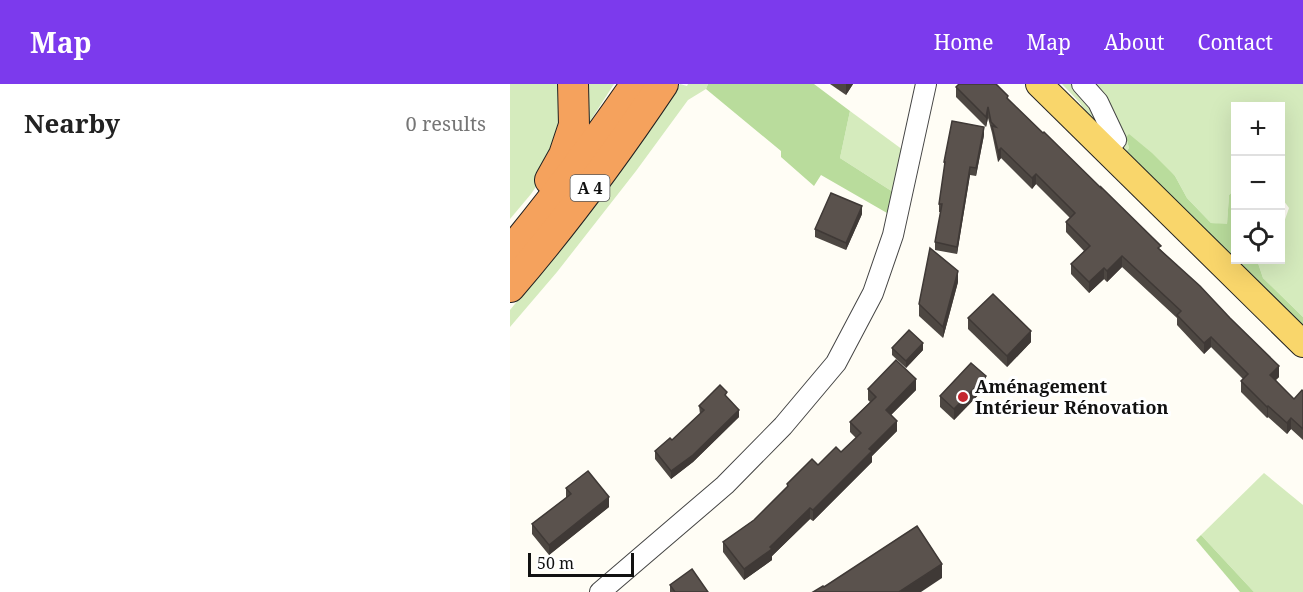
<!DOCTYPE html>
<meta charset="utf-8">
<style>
:root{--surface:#fff;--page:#f6f6f6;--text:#222;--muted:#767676;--line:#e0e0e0;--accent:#7c3aed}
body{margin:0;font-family:"Noto Serif",serif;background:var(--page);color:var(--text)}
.controls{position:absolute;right:18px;top:18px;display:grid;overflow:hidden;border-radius:0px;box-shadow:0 6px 24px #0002}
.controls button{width:54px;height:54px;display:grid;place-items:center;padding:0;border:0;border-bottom:2px solid var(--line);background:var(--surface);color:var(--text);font:30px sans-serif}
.scale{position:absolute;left:18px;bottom:15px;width:106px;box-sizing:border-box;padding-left:6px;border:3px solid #111;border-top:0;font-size:16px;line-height:21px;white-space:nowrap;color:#111;-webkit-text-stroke:4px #fff;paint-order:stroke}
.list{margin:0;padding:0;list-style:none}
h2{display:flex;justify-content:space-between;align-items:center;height:78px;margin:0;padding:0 24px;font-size:26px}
h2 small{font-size:20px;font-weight:400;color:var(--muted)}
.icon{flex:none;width:33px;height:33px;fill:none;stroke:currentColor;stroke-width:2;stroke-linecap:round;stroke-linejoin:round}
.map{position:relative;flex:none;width:793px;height:508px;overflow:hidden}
header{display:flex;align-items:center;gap:36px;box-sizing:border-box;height:84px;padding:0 30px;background:var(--accent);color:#fff}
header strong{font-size:28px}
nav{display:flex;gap:33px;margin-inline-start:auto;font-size:21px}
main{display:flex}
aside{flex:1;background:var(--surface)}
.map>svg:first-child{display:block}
</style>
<header>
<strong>Map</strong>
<nav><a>Home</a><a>Map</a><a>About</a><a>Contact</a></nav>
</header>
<main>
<aside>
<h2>Nearby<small>0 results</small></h2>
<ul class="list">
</ul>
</aside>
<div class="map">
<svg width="793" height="508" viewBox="0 0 793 508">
<rect width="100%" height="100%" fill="#fffdf5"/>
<g fill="#d5ebbd">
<polygon points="0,0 55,0 57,41 39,84 21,110 0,135"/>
<polygon points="72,0 104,0 77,42"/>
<polygon points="170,0 177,2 178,0 198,0 196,5 178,16 126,87 47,188 0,243 0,226 78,130 120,74"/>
<polygon points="552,0 793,0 793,233 753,194 747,176 770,176 771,147 779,124 771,113 770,22 726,22 725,105 719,111 717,141 701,139 677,114 665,92 616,53 619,64 614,71 583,40 570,19"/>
<polygon points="340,27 393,66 383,108 330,74"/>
<polygon points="754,389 793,421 793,508 744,508 691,451"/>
</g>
<g fill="#b9dc9c">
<polygon points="198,0 304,0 340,27 330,74 383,108 377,129 311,91 304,102 271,73 271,67 196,5"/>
<polygon points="619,50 642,69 665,92 677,114 701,139 717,140 719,111 725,105 726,176 747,176 753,194 793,233 793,248 614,71 619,64 616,53"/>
<polygon points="691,451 744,508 730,508 686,456"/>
</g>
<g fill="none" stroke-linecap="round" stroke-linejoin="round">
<g stroke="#444" stroke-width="22">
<g id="minor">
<polyline points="572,0 588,18 606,56 596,66"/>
<polyline points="90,508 215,401 273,342 326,279 363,209 383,151 416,0"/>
</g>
</g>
<g stroke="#222" stroke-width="28">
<polyline id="major" points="529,0 793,260"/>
</g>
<g stroke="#222" stroke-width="32">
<g id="highway">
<polyline points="40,96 54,71 64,41 63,0"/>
<path d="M0 168C45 114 86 58 126 0"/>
<path d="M0 203C56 138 106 70 153 0"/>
</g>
</g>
<use href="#minor" stroke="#fff" stroke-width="20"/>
<use href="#major" stroke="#f9d66b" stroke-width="26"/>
<use href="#highway" stroke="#f5a25d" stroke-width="30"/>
</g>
<g fill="#4d4742">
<polygon points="320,0 343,0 336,11"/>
<polygon points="446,3 498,15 651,166 769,293 766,296 784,315 793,307 793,356 781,345 777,350 758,333 757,334 731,308 731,297 733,295 701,263 694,270 667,241 667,234 612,183 597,198 594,195 579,209 561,190 561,180 574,167 556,148 556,138 560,134 526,100 522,105 491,74 488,78 482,49 478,34 476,43 446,13"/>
<polygon points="474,51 466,92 460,91 447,170 425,166 425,158 431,128 429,128 429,120 434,86 434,78"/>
<polygon points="352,130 336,166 305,153 305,145"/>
<polygon points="448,198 433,254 409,232 409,220"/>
<polygon points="458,234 521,258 497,283 458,245"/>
<polygon points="382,264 413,266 396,284 382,271"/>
<polygon points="476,303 444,336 430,323 430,312"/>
<polygon points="358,305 406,306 381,331 387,347 362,372 362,378 303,437 300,435 262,472 262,476 234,496 213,468 213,458 244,436 277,404 277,400 331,368 346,354 340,348 340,338 360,318 358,316"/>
<polygon points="217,314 229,333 183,378 161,395 145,375 145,367 162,356 190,330 189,322"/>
<polygon points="56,404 99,423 39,471 22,450 22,440 56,414"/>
<polygon points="160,501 198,508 160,508"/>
</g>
<g fill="#3f3936">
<polygon points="336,0 343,0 336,11"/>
<polygon points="478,23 478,34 476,43 476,33"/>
<polygon points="474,43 474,51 466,92 466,84"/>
<polygon points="491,64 491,74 488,78 488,67"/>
<polygon points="460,83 460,91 447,170 447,163"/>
<polygon points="526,90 526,100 522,105 522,94"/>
<polygon points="352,122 352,130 336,166 336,159"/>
<polygon points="612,172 612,183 597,198 597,187"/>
<polygon points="594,184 594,195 579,209 579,198"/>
<polygon points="448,187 448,198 433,254 433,243"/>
<polygon points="521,247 521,258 497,283 497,272"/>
<polygon points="701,253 701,263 694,270 694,259"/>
<polygon points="413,259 413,266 396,284 396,277"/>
<polygon points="769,282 769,293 760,301 760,291"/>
<polygon points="476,292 476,303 444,336 444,325"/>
<polygon points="406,295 406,306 376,336 376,326"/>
<polygon points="758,322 758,333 757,334 757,323"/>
<polygon points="229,326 229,333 183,378 161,395 161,387"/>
<polygon points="781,334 781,345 777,350 777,339"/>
<polygon points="387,337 387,347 362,372 362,378 303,437 303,426 359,365"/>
<polygon points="99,413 99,423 39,471 39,461"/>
<polygon points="300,424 300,435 262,472 262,476 234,496 234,485 260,463"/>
<polygon points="432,480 432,494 411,508 389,508"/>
</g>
<g fill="#5a524d" stroke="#3f3936" stroke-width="1.5">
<polygon points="449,0 486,0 498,12 497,14 533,49 534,48 591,104 591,103 651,162 648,164 690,202 720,234 769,282 760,291 784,315 792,306 793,307 793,345 781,334 777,339 758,322 757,323 731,297 738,290 701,253 694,259 667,231 671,227 612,172 597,187 594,184 579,198 561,180 580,162 556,138 565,129 526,90 522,94 491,64 488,67 482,42 486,43 481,38 478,23 476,33 446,3"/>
<polygon points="442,37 474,43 466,84 460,83 447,163 425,158 432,120 429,120 435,78 434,78"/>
<polygon points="321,109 352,122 336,159 305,145"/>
<polygon points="420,164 448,187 433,243 409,220"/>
<polygon points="483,210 521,247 497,272 458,234"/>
<polygon points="399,246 413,259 396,277 382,264"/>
<polygon points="386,276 406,295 376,326 387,337 359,365 362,367 303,426 300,424 260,463 262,465 234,485 213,458 244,436 278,402 277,400 302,375 308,381 326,363 331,368 351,349 340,338 366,313 358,305"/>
<polygon points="461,279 476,292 444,325 430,312"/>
<polygon points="210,301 217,308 215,311 229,326 183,371 161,387 145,367 160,354 162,356 194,326 189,322"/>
<polygon points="78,387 99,413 39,461 22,440 61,410 56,404"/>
<polygon points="407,442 432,480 389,508 303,508 313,502 314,503"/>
<polygon points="182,485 198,508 165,508 160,501"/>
</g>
<circle fill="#c4262e" stroke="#fff" stroke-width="2" cx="453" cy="313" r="6"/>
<g text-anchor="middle" stroke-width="6" stroke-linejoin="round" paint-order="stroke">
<rect fill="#fff" stroke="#585858" stroke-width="1.5" x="60.5" y="91" width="39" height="26" rx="4.5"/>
<g font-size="16" font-weight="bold" fill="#111">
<text x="80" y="110">A 4</text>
</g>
<g font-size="18" font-weight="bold" fill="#111" stroke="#fff" text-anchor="start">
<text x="465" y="309">Aménagement<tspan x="465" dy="21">Intérieur Rénovation</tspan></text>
</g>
</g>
</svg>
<div class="controls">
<button>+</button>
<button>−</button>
<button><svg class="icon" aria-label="locate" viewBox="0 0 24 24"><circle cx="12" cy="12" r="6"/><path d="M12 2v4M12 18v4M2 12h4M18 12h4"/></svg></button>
</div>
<div class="scale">50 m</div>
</div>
</main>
